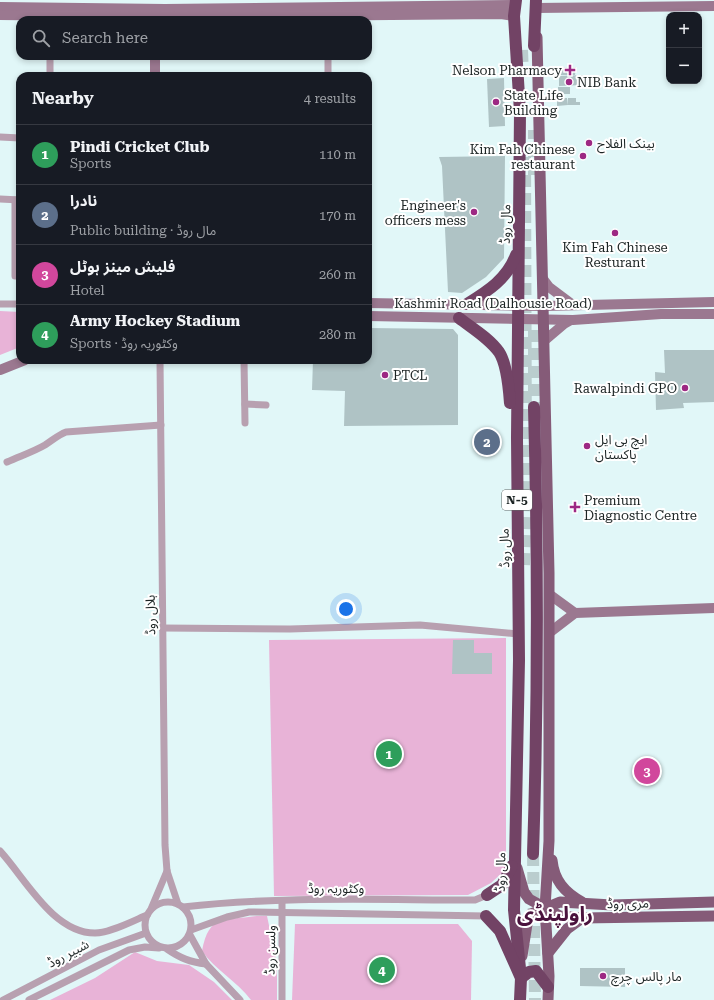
<!DOCTYPE html>
<meta charset="utf-8">
<style>
:root{--surface:#171b24;--page:#242831;--text:#f1f3f6;--muted:#9ea1a6;--line:#363941;--accent:#cb98c2}
body{margin:0;font-family:"Roboto Serif","Noto Sans Arabic",serif;background:var(--page);color:var(--text)}
.controls{position:absolute;right:12px;top:12px;display:grid;overflow:hidden;border-radius:8px;box-shadow:0 2px 6px #0003}
.controls button{width:36px;height:36px;display:grid;place-items:center;padding:0;border:0;border-bottom:1px solid var(--line);background:var(--surface);color:var(--text);font:20px sans-serif}
.you{position:absolute;left:346px;top:609px;width:14px;height:14px;margin:-10px;border:3px solid #fff;border-radius:50%;background:#1a73e8;box-shadow:0 0 0 6px #1a73e833}
.badge{display:grid;place-items:center;width:26px;height:26px;border-radius:50%;background:var(--accent);color:#fff;font-size:13px;font-weight:700}
.pin{position:absolute;translate:-50% -50%;border:2px solid #fff;box-shadow:0 1px 4px #0006}
.list{margin:0;padding:0;list-style:none}
h2{display:flex;justify-content:space-between;align-items:center;height:52px;margin:0;padding:0 16px;font-size:17px}
h2 small{font-size:13px;font-weight:400;color:var(--muted)}
.list li{display:grid;grid-template-columns:26px 1fr auto;gap:12px;align-items:center;box-sizing:border-box;height:60px;padding:0 16px;border-top:1px solid var(--line)}
.list b{display:block;font-size:15px;white-space:nowrap}
.list p{margin:0;font-size:13px;white-space:nowrap;color:var(--muted)}
.list em{font-size:13px;font-style:normal;color:var(--muted)}
.icon{flex:none;width:22px;height:22px;fill:none;stroke:currentColor;stroke-width:2;stroke-linecap:round;stroke-linejoin:round}
.map{position:relative;flex:none;width:714px;height:1000px;overflow:hidden}
.search{position:absolute;background:var(--surface);box-shadow:0 2px 6px #0003;left:16px;top:16px;width:356px;height:44px;display:flex;align-items:center;gap:10px;box-sizing:border-box;padding:0 14px;border-radius:12px;color:var(--muted);font-size:15px}
.panel{position:absolute;background:var(--surface);box-shadow:0 2px 6px #0003;left:16px;top:72px;width:356px;height:292px;border-radius:12px}
.map>svg:first-child{display:block}
</style>
<div class="map">
<svg width="714" height="1000" viewBox="0 0 714 1000">
<rect width="100%" height="100%" fill="#e1f7f8"/>
<g fill="#e8b3d7">
<polygon points="0,311 20,312 20,347 0,355"/>
<polygon points="506,638 506,869 491,883 468,895 274,896 269,640"/>
<path d="M256 916H267L277 963V1000H251C237 981 215 970 202 951 209 913 225 921 256 916Z"/>
<polygon points="295,924 458,924 472,941 471,1000 292,1000"/>
<polygon points="135,952 157,961 189,965 214,982 232,1000 50,1000 95,978"/>
</g>
<g fill="#afc3c5">
<polygon points="556,67 576,67 575,75 557,75"/>
<polygon points="583,75 583,85 559,86 559,76"/>
<polygon points="504,78 505,126 489,127 487,79"/>
<rect x="558" y="87" width="12" height="7"/>
<polygon points="557,98 567,98 568,105 557,106"/>
<polygon points="568,98 576,98 576,102 580,102 580,105 568,105"/>
<polygon points="505,156 504,258 486,277 462,293 448,292 442,166 439,157"/>
<polygon points="368,328 453,329 458,335 458,425 344,426 345,391 312,390 313,360 368,360"/>
<polygon points="664,350 714,350 714,402 683,403 684,408 656,410 655,372 665,373"/>
<polygon points="453,640 474,640 474,653 492,653 492,674 452,674"/>
<polygon points="580,968 625,968 625,987 580,986"/>
</g>
<g fill="none" stroke-linecap="round" stroke-linejoin="round">
<g stroke="#bacdce" stroke-width="12" stroke-dasharray="12 6" stroke-linecap="butt">
<polyline points="522,50 523,75"/>
<polyline points="534,175 534,130"/>
<polyline points="534,330 534,407"/>
<polyline points="524,565 526,479 525,145"/>
<polyline points="533,854 535,1000"/>
</g>
<g stroke="#b8a0b0" stroke-width="7">
<polyline points="50,56 50,76"/>
<polyline points="328,56 328,76"/>
<polyline points="0,137 20,138"/>
<polyline points="0,199 20,200"/>
<polyline points="15,200 15,276 20,276"/>
<polyline points="0,304 20,304"/>
<polyline points="160,360 165,845 167,871 178,904"/>
<polyline points="244,360 245,423"/>
<polyline points="245,404 266,405"/>
<path d="M7 462C20 456 33 452 45 445 53 440 58 435 66 432L161 425"/>
<polyline points="162,628 290,629 420,625 518,634"/>
<path d="M0 851C25 878 53 933 95 933 110 933 133 921 147 915"/>
<circle cx="168" cy="925" r="23"/>
<path d="M183 907C280 896 378 900 475 900L487 895"/>
<polyline points="151,909 167,871"/>
<polyline points="191,930 227,917 249,912 486,916"/>
<polyline points="190,935 206,964 240,1000"/>
<path d="M167 949C180 958 190 962 206 964"/>
<polyline points="3,1000 99,950 146,933"/>
<polyline points="29,1000 129,950 145,947 159,948"/>
<polyline points="282,1000 282,901"/>
</g>
<g stroke="#9b7890" stroke-width="10">
<polyline points="0,7 165,9 516,5"/>
<polyline points="536,8 714,6"/>
<polyline points="0,15 165,17 501,14 514,16"/>
<polyline points="155,56 155,76"/>
<polyline points="543,279 549,287 573,305"/>
<polyline points="368,303 544,306 714,302"/>
<polyline points="368,316 573,320 661,314 714,314"/>
<polyline points="544,341 564,324 571,320"/>
<polyline points="0,370 25,360"/>
<polyline points="549,594 575,613"/>
<polyline points="549,633 575,613 714,608"/>
</g>
<g stroke="#855b78" stroke-width="11">
<polyline points="537,37 549,573 549,841 545,908 549,976 548,1000"/>
<path d="M552 860C554 880 564 892 582 902"/>
<polyline points="517,868 524,892 529,899 560,916 582,918 714,916"/>
<polyline points="548,953 567,929 582,918"/>
<polyline points="522,956 528,918 531,914 560,902 612,905 714,902"/>
</g>
<g stroke="#724365" stroke-width="12">
<polyline points="516,0 514,16 520,112 517,438 519,660 514,910 521,978 520,1000"/>
<polyline points="534,46 536,0"/>
<path d="M467 304C488 291 507 279 516 255"/>
<path d="M459 318C472 328 489 338 499 352 507 364 509 389 510 403"/>
<path d="M533 854C538 705 538 556 534 407"/>
<polyline points="487,895 502,885 512,866"/>
<polyline points="486,916 500,931 521,978 529,972 536,971 548,987"/>
</g>
</g>
<g fill="#9d2883" stroke="#fff" stroke-width="1.5">
<path d="M568 64h4v4h4v4h-4v4h-4v-4h-4v-4h4z"/>
<circle cx="569" cy="82" r="4"/>
<circle cx="496" cy="102" r="4"/>
<circle cx="589" cy="143" r="4"/>
<circle cx="583" cy="156" r="4"/>
<circle cx="474" cy="212" r="4"/>
<circle cx="615" cy="233" r="4"/>
<circle cx="385" cy="375" r="4"/>
<circle cx="685" cy="388" r="4"/>
<circle cx="587" cy="446" r="4"/>
<path d="M573 501h4v4h4v4h-4v4h-4v-4h-4v-4h4z"/>
<circle cx="603" cy="976" r="4"/>
</g>
<g text-anchor="middle" stroke-width="4" stroke-linejoin="round" paint-order="stroke">
<rect fill="#fff" stroke="#606666" stroke-width="1" x="502" y="490" width="30" height="20" rx="3"/>
<g font-size="12" font-weight="bold" fill="#1c2424">
<text x="517" y="504">N-5</text>
</g>
<g font-size="13" fill="#1c2424" stroke="#fff" text-anchor="start">
<text x="562" y="75" text-anchor="end">Nelson Pharmacy</text>
<text x="577" y="87">NIB Bank</text>
<text x="504" y="100">State Life<tspan x="504" dy="15">Building</tspan></text>
<text x="597" y="148">بینک الفلاح</text>
<text x="575" y="154" text-anchor="end">Kim Fah Chinese<tspan x="575" dy="15">restaurant</tspan></text>
<text x="466" y="210" text-anchor="end">Engineer's<tspan x="466" dy="15">officers mess</tspan></text>
<text x="615" y="252" text-anchor="middle">Kim Fah Chinese<tspan x="615" dy="15">Resturant</tspan></text>
<text x="393" y="380">PTCL</text>
<text x="677" y="393" text-anchor="end">Rawalpindi GPO</text>
<text x="595" y="444">ایچ بی ایل<tspan x="595" dy="15">پاکستان</tspan></text>
<text x="584" y="505">Premium<tspan x="584" dy="15">Diagnostic Centre</tspan></text>
<text x="611" y="981">مار پالس چرچ</text>
</g>
<g font-size="13" fill="#1c2424" stroke="#fff">
<text transform="translate(505 224) rotate(-89)" y="5">مال روڈ</text>
<text x="493" y="308">Kashmir Road (Dalhousie Road)</text>
<text transform="translate(504 548) rotate(-91)" y="5">مال روڈ</text>
<text transform="translate(150 615) rotate(-91)" y="5">ہلال روڈ</text>
<text transform="translate(500 872) rotate(-89)" y="5">مال روڈ</text>
<text x="336" y="893">وکٹوریہ روڈ</text>
<text transform="translate(628 903) rotate(-1)" y="5">مری روڈ</text>
<text transform="translate(270 950) rotate(-89)" y="5">ولسن روڈ</text>
<text transform="translate(68 953) rotate(-28)" y="5">شبیر روڈ</text>
</g>
<g font-size="21" font-weight="bold" fill="#4a123d" stroke="#fff">
<text x="555" y="921">راولپنڈی</text>
</g>
</g>
</svg>
<div class="controls">
<button>+</button>
<button>−</button>
</div>
<div class="you"></div>
<div class="pin badge" style="left:389px;top:754px;background:#2e9e5b">1</div>
<div class="pin badge" style="left:487px;top:442px;background:#5c6f8a">2</div>
<div class="pin badge" style="left:647px;top:771px;background:#d1479c">3</div>
<div class="pin badge" style="left:382px;top:970px;background:#2e9e5b">4</div>
<div class="search"><svg class="icon" aria-label="search" viewBox="0 0 24 24"><circle cx="10" cy="10" r="6"/><path d="M15 15l6 6"/></svg>Search here</div>
<section class="panel">
<h2>Nearby<small>4 results</small></h2>
<ul class="list">
<li><span class="badge" style="background:#2e9e5b">1</span><div><b>Pindi Cricket Club</b><p>Sports</p></div><em>110 m</em></li>
<li><span class="badge" style="background:#5c6f8a">2</span><div><b>نادرا</b><p>Public building · مال روڈ</p></div><em>170 m</em></li>
<li><span class="badge" style="background:#d1479c">3</span><div><b>فلیش مینز ہوٹل</b><p>Hotel</p></div><em>260 m</em></li>
<li><span class="badge" style="background:#2e9e5b">4</span><div><b>Army Hockey Stadium</b><p>Sports · وکٹوریہ روڈ</p></div><em>280 m</em></li>
</ul>
</section>
</div>
